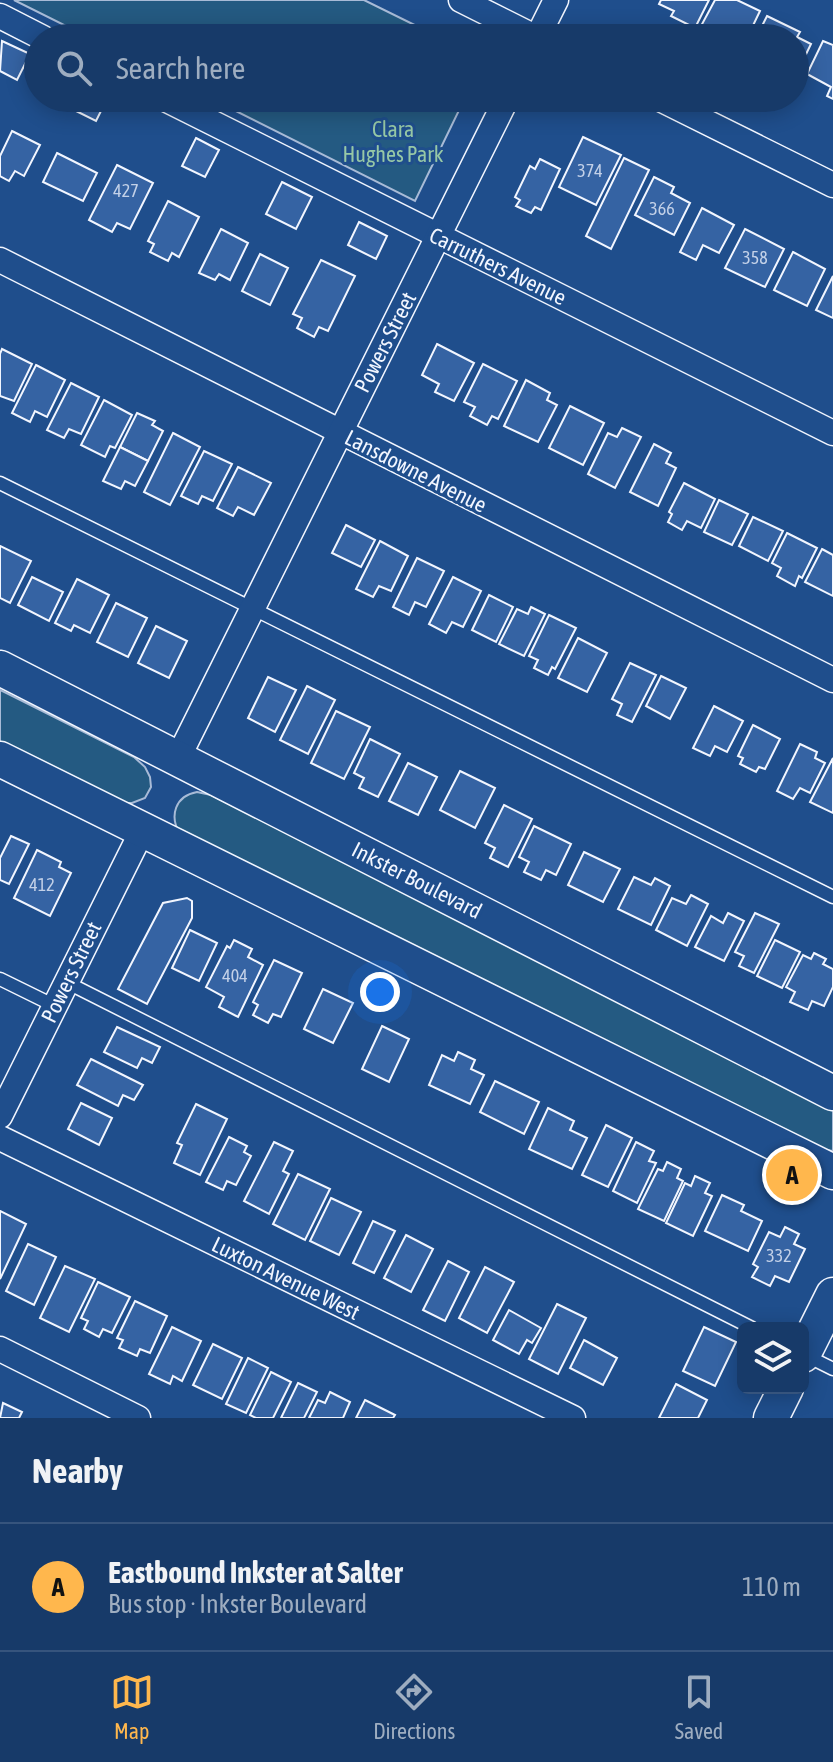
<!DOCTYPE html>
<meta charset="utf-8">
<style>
:root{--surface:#173a69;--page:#244571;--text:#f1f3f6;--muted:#9eadc0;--line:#36547d;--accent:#ffb74d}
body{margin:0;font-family:"Asap Condensed",sans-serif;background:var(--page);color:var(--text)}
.controls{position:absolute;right:24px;bottom:24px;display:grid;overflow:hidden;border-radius:12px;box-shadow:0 4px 20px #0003}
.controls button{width:72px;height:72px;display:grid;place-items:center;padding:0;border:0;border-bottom:2px solid var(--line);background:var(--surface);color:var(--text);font:40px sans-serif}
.you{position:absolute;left:380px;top:992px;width:28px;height:28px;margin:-20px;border:6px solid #fff;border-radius:50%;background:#1a73e8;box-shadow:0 0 0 12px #1a73e833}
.badge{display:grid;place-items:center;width:52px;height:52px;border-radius:50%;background:var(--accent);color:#111;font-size:26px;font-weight:700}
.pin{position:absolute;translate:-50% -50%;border:4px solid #fff;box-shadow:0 2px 8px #0006}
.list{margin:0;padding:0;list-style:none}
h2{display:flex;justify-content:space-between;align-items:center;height:104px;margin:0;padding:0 32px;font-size:34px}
h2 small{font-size:26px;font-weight:400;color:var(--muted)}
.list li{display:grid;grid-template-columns:52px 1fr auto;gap:24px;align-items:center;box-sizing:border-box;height:128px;padding:0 32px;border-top:2px solid var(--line)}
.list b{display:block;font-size:30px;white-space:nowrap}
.list p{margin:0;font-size:26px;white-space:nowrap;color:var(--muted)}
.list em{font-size:26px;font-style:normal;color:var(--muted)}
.icon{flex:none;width:44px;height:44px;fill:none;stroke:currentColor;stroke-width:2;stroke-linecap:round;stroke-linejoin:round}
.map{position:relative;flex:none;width:833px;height:1418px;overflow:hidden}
.search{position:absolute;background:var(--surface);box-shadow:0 4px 20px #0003;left:24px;right:24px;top:24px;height:88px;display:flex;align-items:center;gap:20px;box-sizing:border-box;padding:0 28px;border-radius:44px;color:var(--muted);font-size:30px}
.sheet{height:232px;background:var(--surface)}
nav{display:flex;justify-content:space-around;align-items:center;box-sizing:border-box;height:112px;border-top:2px solid var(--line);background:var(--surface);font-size:22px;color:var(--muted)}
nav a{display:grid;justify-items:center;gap:4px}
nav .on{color:var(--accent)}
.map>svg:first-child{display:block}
</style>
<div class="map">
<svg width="833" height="1418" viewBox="0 0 833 1418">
<rect width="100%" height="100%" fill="#1f4e8c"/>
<g fill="#245a82" stroke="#a8bbd7" stroke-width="2">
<polygon points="14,0 364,0 441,38 90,38"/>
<polygon points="210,98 465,98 415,201"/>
<polygon points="0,690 134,757 145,767 150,777 151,787 145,798 132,803 116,803 0,743"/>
<path d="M197 792 211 795 833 1108V1151L820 1149 180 834C169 816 175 796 197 792Z"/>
</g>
<g fill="#3563a3" stroke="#f2f6ff" stroke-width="2">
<polygon points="661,0 709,0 695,28 671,16 674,11 659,4"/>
<polygon points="715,0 737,0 760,11 747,38 714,38 716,34 701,26"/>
<polygon points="767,16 800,32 797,37 811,44 795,77 795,38 756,38"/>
<polygon points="2,41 30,54 17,80 0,71"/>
<polygon points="823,41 833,45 833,99 827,96 831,87 807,74"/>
<polygon points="78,98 107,99 96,121 72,109"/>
<polygon points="12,131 40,145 24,176 15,171 9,181 0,176 0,156"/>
<polygon points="583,137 621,155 596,205 559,187"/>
<polygon points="196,138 219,150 205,177 182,166"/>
<polygon points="57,153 97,173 83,201 43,182"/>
<polygon points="624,158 649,170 611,249 586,236"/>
<polygon points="540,159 560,169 541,210 535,207 531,213 516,206 520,200 515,197 530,166 535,169"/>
<polygon points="117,165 153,183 130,229 117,223 112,232 89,220"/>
<polygon points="654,177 674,187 671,193 690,203 674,235 635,215"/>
<polygon points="282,182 312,197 296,229 266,214"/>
<polygon points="168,201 199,217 179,257 172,253 168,261 150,252 154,244 148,241"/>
<polygon points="702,208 734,225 719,253 703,245 696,260 680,252"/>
<polygon points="359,222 387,236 376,259 348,245"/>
<polygon points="221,229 248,243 230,280 219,274 215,280 199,273"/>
<polygon points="745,229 784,249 765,287 725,268"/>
<polygon points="793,252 825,269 807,306 774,290"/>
<polygon points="260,254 288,268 270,305 242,291"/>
<polygon points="321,260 355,276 328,331 319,327 314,337 297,328 302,318 293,314"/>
<polygon points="833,276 833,318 816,310"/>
<polygon points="437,344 474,363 454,401 435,392 439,384 422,375"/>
<polygon points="2,349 32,364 14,401 0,396 0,354"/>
<polygon points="483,364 517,381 498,419 492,416 487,425 470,416 475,407 464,402"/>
<polygon points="36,365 65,380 47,417 35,411 30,422 12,413"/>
<polygon points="526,380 550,393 547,400 557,405 538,442 504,426"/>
<polygon points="71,383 99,397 81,434 69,429 64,438 47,430"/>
<polygon points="104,400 132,415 115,448 110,446 105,457 81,445"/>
<polygon points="570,406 604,423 583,465 549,448"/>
<polygon points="137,413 155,421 152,425 163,431 148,461 120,447"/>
<polygon points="622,428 641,437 615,488 588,474 608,433 617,437"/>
<polygon points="173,433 200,447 170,505 144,492"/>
<polygon points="654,444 671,453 666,463 676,468 658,506 630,492"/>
<polygon points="120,447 148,461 135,486 125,481 121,489 103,481"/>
<polygon points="204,451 232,464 213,501 202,496 198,504 181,496"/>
<polygon points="238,467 271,483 254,515 238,507 233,516 217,508"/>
<polygon points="684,483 715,499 701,528 687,521 682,530 668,522 672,514 669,512"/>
<polygon points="719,500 748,514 732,545 704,532"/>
<polygon points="753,517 783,531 768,561 739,546"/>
<polygon points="346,525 375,540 361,567 332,553"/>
<polygon points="787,533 817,548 802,578 799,576 795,586 777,576 781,568 772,563"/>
<polygon points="380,541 408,556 391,591 379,586 373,597 356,589"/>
<polygon points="0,546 31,561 10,603 0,598"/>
<polygon points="822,549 833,555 833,596 805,582"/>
<polygon points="417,558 444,571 426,607 415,602 409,615 393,607"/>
<polygon points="32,577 63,592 49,621 18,605"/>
<polygon points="453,577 481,591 463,627 452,622 446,633 429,624"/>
<polygon points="77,579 109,595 90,633 74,625 71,631 55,623"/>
<polygon points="489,595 513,607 496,642 472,630"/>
<polygon points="116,603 147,618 128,657 97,642"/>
<polygon points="531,607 545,614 524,656 499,644 517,609 528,614"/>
<polygon points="549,615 576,628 555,669 552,667 548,675 534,668 538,660 529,656"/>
<polygon points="156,626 187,641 169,678 138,663"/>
<polygon points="578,638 607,653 587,692 558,678"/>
<polygon points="630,663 656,675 632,722 617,715 622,704 612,699"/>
<polygon points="661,676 686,688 670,719 646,706"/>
<polygon points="268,677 296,690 275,732 248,718"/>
<polygon points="307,686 335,700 308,754 280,740"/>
<polygon points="714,706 743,721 727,752 715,746 710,756 693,748"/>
<polygon points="336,711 370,727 344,779 311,763"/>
<polygon points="753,725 780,739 765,769 759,767 756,772 740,764 743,758 738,756"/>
<polygon points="370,739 400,754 378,797 359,788 364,778 354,773"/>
<polygon points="800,744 817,752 815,758 825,763 810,793 800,788 793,799 777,791"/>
<polygon points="833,758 833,813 810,802"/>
<polygon points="408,763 437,777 418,815 389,801"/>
<polygon points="460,771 495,788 475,828 440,810"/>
<polygon points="504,805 532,819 508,867 490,858 495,848 485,843"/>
<polygon points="534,826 571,844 556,875 546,870 541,880 524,872 529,862 519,857"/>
<polygon points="11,836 29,844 9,884 0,880 0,858"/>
<polygon points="37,850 61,862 59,867 71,873 50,916 14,898"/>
<polygon points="584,852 620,869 603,902 568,885"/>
<polygon points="634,877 651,885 655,878 670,886 651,925 618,909"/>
<polygon points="691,895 708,904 687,946 656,930 672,898 686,904"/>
<polygon points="187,898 192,901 192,918 147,1004 118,989 163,903"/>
<polygon points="728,913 744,921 724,961 695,947 711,916 723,923"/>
<polygon points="755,913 779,924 754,973 739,966 744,956 735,952"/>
<polygon points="190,930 217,943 199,981 172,968"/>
<polygon points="234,940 252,949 248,957 263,965 238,1017 219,1007 224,997 206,987 227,946 230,948"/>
<polygon points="775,940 800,952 782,988 757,976"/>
<polygon points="814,953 826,959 823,964 833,969 833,987 824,1006 812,1001 808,1010 790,1002 795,992 786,987 803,955 811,959"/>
<polygon points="274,960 302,973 281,1017 273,1014 268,1023 253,1015 258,1005 253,1002"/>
<polygon points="323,989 353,1003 333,1043 304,1029"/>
<polygon points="382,1026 409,1039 389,1082 362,1069"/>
<polygon points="117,1027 160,1047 152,1063 142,1058 137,1068 104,1052"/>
<polygon points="458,1052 475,1060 471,1069 484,1075 470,1104 429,1085 442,1055 454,1061"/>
<polygon points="91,1059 143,1085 134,1100 123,1095 118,1106 77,1085"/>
<polygon points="495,1081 539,1102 524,1134 480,1112"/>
<polygon points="81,1103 112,1118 99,1145 68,1129"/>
<polygon points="196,1104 227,1119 200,1175 174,1163 182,1145 177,1143"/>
<polygon points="548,1108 574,1121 570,1130 587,1138 572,1169 529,1149"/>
<polygon points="606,1125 632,1138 608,1187 582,1175"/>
<polygon points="229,1137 247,1146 244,1152 251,1156 236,1185 227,1181 223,1190 206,1182"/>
<polygon points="274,1142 293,1151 283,1171 289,1174 269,1214 244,1201"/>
<polygon points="636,1142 654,1151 649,1161 656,1163 637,1203 613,1191"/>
<polygon points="667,1162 681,1169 677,1178 683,1181 664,1221 638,1209 658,1169 663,1171"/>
<polygon points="298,1174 330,1189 305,1240 273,1224"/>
<polygon points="695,1176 710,1183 705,1193 712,1196 693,1236 666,1223 685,1183 691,1186"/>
<polygon points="722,1195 744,1205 741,1211 762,1221 748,1251 705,1231"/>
<polygon points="331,1198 361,1212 339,1255 310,1241"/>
<polygon points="0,1211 26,1224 0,1279"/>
<polygon points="373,1221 395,1231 374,1273 353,1263"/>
<polygon points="785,1227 799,1234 794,1244 805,1249 789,1282 775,1276 770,1286 752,1277 758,1267 753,1264 769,1232 780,1237"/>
<polygon points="406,1235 433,1249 411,1292 384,1278"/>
<polygon points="28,1244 56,1257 34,1305 6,1291"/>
<polygon points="448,1261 469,1272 445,1321 423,1310"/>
<polygon points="65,1266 95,1279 69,1332 40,1318"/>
<polygon points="485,1267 514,1282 487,1333 459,1318"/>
<polygon points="98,1282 130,1297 112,1333 103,1329 99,1337 84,1329 88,1321 81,1318"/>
<polygon points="135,1301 167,1316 150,1353 140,1349 137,1356 119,1348 123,1340 117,1338"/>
<polygon points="557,1304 586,1318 558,1374 529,1359"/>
<polygon points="509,1310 541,1328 532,1343 527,1340 519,1354 493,1340"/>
<polygon points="172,1327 201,1341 182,1381 173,1376 170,1384 149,1374"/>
<polygon points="704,1327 736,1342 715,1386 683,1371"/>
<polygon points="584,1340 617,1358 603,1385 570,1368"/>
<polygon points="213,1344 242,1358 222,1399 193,1385"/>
<polygon points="248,1358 268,1368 246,1413 226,1404"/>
<polygon points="271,1372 291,1382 273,1418 256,1418 250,1415"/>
<polygon points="298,1383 317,1392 304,1418 281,1418"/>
<polygon points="676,1384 707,1400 698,1418 659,1418"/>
<polygon points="330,1392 350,1402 343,1418 309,1418 318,1400 325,1403"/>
<polygon points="365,1400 395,1415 393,1418 356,1418"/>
<polygon points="3,1403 22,1412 19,1418 0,1418"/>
</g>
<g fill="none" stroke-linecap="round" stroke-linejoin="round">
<g stroke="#f2f6ff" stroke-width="15">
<g id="lane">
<polyline points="0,483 833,897"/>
<polyline points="0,979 55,1006"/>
<polyline points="66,982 752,1328"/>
<polyline points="807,1356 833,1369"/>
</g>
</g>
<g stroke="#f2f6ff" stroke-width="27">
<g id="street">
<polyline points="461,0 537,38"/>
<polyline points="0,16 43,38"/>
<polyline points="537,38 556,0"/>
<polyline points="163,98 833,433"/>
<polyline points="658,98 833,185"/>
<polyline points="0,260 833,680"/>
<polyline points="178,758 507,98"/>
<polyline points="0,1116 143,829"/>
<polyline points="0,1138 573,1418"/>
<polyline points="0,1349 138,1418"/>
</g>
</g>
<g stroke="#f2f6ff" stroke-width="37">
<g id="secondary">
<polyline points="0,668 833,1093"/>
<polyline points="0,759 833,1172"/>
<polyline points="803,1355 833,1295"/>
<polyline points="771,1418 786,1388"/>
</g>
</g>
<use href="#lane" stroke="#1f4e8c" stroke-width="12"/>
<use href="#street" stroke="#1f4e8c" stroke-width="24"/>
<use href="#secondary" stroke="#1f4e8c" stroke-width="34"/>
</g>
<g text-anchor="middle" stroke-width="6" stroke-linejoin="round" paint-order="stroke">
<g font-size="18" fill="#c3d1e8">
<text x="590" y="177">374</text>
<text x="126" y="197">427</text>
<text x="662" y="215">366</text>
<text x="755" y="264">358</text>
<text x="42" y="891">412</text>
<text x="235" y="982">404</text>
<text x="779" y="1262">332</text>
</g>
<g font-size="22" fill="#97c8a6" stroke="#1f4e8c">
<text x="393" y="137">Clara<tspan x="393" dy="25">Hughes Park</tspan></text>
</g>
<g font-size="22" fill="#f2f6ff" stroke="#1f4e8c">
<text transform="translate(498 266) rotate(26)" y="8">Carruthers Avenue</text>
<text transform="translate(385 342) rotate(-63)" y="8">Powers Street</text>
<text transform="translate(416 471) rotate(27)" y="8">Lansdowne Avenue</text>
<text transform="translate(417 880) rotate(27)" y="8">Inkster Boulevard</text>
<text transform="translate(71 972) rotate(-64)" y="8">Powers Street</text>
<text transform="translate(286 1278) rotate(26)" y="8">Luxton Avenue West</text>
</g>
</g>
</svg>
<div class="controls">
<button><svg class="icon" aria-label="layers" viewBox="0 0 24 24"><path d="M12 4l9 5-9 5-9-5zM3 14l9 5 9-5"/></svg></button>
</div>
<div class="you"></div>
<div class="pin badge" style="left:792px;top:1175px">A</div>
<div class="search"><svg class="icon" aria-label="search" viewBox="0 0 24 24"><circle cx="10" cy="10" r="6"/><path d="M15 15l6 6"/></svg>Search here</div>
</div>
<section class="sheet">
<h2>Nearby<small></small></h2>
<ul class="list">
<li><span class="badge">A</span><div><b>Eastbound Inkster at Salter</b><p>Bus stop · Inkster Boulevard</p></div><em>110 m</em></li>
</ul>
</section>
<nav>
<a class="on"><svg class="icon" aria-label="map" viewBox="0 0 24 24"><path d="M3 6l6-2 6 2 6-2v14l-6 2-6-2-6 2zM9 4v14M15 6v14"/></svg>Map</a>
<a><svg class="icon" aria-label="directions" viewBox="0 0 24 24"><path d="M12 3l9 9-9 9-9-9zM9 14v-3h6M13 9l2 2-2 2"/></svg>Directions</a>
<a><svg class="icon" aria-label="saved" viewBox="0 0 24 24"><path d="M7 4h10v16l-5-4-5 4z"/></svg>Saved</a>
</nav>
